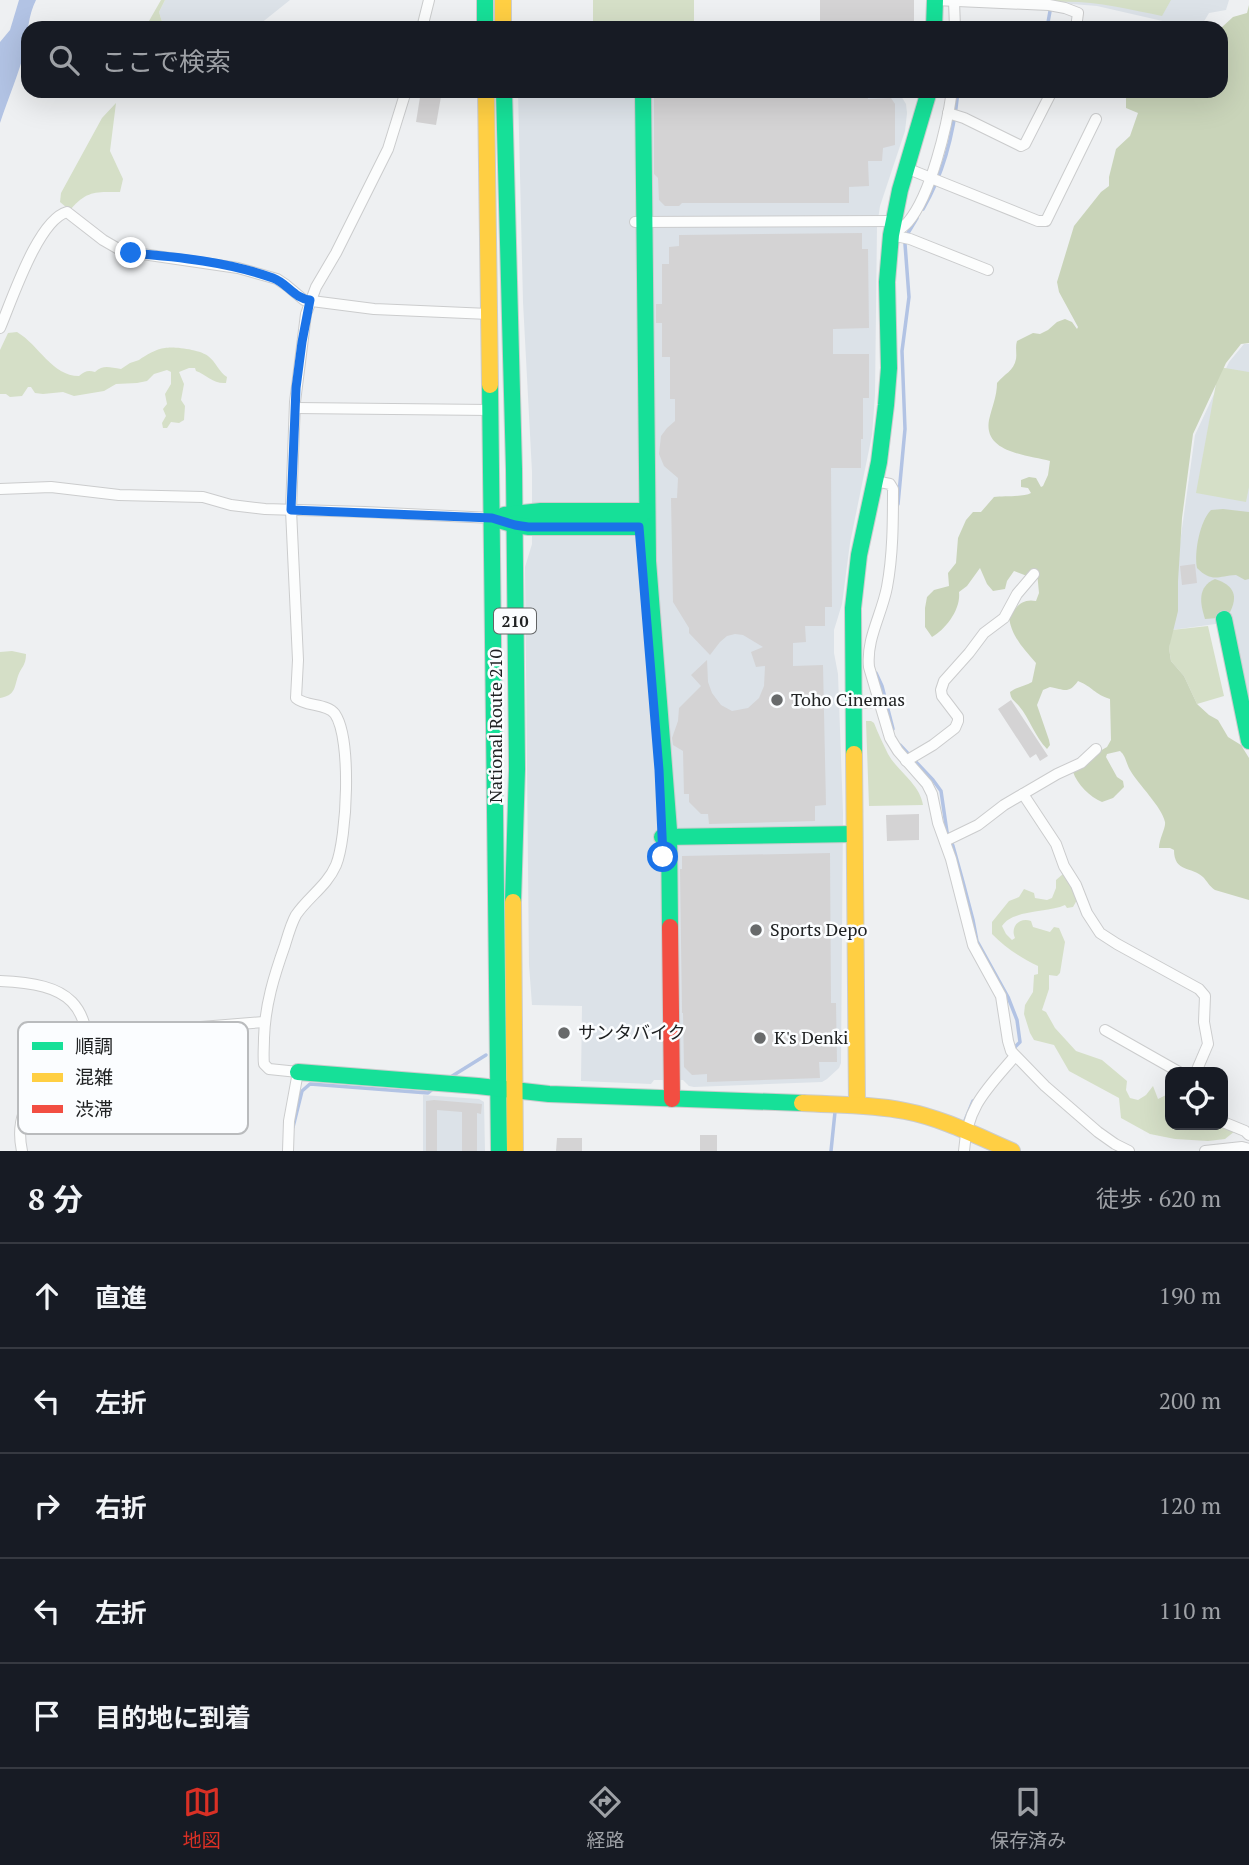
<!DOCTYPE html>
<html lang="ja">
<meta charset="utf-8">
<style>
:root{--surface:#171b24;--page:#20242c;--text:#f1f3f6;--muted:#9ea1a6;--line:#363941;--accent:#d93025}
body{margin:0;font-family:"PT Serif","Noto Sans JP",serif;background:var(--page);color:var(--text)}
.controls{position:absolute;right:21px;bottom:21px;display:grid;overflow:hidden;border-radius:14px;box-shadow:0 7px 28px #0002}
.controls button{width:63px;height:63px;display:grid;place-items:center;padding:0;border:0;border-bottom:2px solid var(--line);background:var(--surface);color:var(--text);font:35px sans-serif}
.stop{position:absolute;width:21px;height:21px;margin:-16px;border:5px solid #1a73e8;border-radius:50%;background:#fff}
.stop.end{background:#1a73e8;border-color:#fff;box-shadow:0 2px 7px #0008}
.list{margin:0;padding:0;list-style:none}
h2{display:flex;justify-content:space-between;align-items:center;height:91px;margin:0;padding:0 28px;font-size:30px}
h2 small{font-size:23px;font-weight:400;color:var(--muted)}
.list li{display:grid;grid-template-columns:46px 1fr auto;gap:21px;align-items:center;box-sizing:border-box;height:105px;padding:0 28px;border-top:2px solid var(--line)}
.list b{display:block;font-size:26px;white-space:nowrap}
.list em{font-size:23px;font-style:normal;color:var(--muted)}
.icon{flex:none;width:38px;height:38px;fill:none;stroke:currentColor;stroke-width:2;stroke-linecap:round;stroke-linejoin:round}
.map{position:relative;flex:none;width:1249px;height:1151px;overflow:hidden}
.search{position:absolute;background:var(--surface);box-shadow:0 7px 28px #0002;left:21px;right:21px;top:21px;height:77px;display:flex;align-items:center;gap:18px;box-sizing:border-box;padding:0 24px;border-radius:21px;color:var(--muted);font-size:26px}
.sheet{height:616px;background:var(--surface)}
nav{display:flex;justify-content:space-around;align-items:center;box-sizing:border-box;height:98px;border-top:2px solid var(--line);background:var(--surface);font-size:19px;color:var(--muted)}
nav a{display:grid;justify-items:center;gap:4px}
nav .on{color:var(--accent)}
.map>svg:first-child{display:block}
</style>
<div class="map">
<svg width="1249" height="1151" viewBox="0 0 1249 1151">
<rect width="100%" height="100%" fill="#eef0f2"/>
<g fill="#dce2e8">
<polygon points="165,0 290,0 255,28 164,28 159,12"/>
<polygon points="1055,0 1229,0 1226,10 1209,13 1200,28 1193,28 1097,6 1059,3"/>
<polygon points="518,91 898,91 906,104 907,113 905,131 880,206 877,226 875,395 872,435 850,543 842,604 834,630 834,653 838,674 843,813 841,1063 839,1068 827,1079 822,1082 694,1087 689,1086 683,1080 654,1080 651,1084 581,1081 582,1006 532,1005 529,965 525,567 532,544 532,472 523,302"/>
<polygon points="1244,344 1249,344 1249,703 1230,622 1172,630 1174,586 1195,435 1229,362"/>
<polygon points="423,1095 479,1099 484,1102 485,1151 423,1151"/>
</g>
<g fill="#d5dfc7">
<polygon points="161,0 165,0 159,12 164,28 145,28"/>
<rect x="593" y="0" width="101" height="28"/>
<path d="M1055 0H1171L1162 16C1128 9 1092 0 1056 2Z"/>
<path d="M116 103 110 151 123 179 120 192C97 192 87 190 71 209L66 207 60 202 61 193 102 118Z"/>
<path d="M17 332C39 345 52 376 79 376 85 371 88 370 95 372 104 364 110 368 121 369L130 363 139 360C146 355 156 349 165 348 174 346 201 350 208 356 216 362 219 372 227 377L226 383C213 384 207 375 196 371L195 368H189L179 372 184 384 181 400 185 406 184 420 179 423 171 422 167 428H163L162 423 166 416 163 409 167 404 165 394 171 384V372L167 370 154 374 147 381 137 383 116 384 104 391 74 396 63 392 43 394 35 393 31 387H28L22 396 10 397 6 394H0V350L8 333Z"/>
<polygon points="1219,367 1249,372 1249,487 1246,502 1196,493"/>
<polygon points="1208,626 1224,696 1197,704 1184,676 1171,661 1169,648 1172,630"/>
<path d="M12 651 26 654C26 666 21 667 18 676 14 689 15 695 0 698V652Z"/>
<path d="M866 721H871L874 723C878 733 883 744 888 754 898 772 920 784 923 805L869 806Z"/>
<path d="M1063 874 1073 885 1077 900 1073 907 1067 908 1065 905C1048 913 1013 909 1002 926L1006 934 1012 940 1015 938C1010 927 1019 917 1031 921L1033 927 1050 932 1054 927 1059 928 1065 942 1060 973 1057 976 1049 975V989L1042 1010 1046 1012 1055 1028 1076 1051 1102 1060 1127 1081 1126 1090 1130 1098 1138 1100 1146 1095 1153 1086 1158 1099 1170 1093V1125H1223L1235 1131 1225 1139 1208 1141 1175 1139 1150 1134 1121 1118 1119 1098 1069 1071 1054 1045 1034 1040 1030 1033 1024 1014 1025 1005 1033 992 1034 975 1038 974V966C1021 958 1006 948 992 934V922L1009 901 1019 897 1024 889 1034 893 1035 898 1047 900 1052 898 1056 888V880Z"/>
</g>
<g fill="#c9d4b9">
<path d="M1249 5V343L1241 344 1226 363 1193 434 1182 518 1178 581V611L1169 648 1171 661 1184 676 1197 704 1209 715 1218 720 1228 737 1241 745 1249 758V900L1215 890C1209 886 1207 881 1203 877 1192 866 1174 873 1174 850L1170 848H1159C1159 839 1166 828 1165 822 1162 807 1138 784 1130 770 1126 763 1126 756 1120 751L1107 754 1106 757 1117 777 1123 781 1124 787 1113 798 1102 802C1090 797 1077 784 1073 772L1091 756 1107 747 1111 740 1110 699C1094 694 1093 687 1078 681 1068 695 1064 689 1050 687L1043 690 1037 705 1049 740 1050 745 1047 749C1035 737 1030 719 1019 706 1014 700 1011 700 1010 692 1017 687 1025 686 1032 682L1036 663C1024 649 1011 636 1009 617 1016 607 1022 598 1036 601L1039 593 1037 572 1027 576 1014 571 1007 581 1005 589 993 591 987 584 980 568 967 586 959 592C961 609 946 629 932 637L925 627V608L927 597 934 590 949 586 948 573 956 563 958 538 966 520 973 512H981L994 497C1004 496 1024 497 1031 493L1028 488 1021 487V480L1029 477 1036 478 1041 487 1043 486 1048 475 1050 461C1028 455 983 453 989 420 992 407 997 396 997 383 1004 374 1014 371 1016 359 1017 353 1015 347 1017 341L1033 333 1040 334 1048 330 1057 322 1065 319 1072 322 1077 329 1078 327 1059 292 1057 282 1074 226 1101 192 1109 186V177L1116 149 1130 136 1138 113 1126 108V97L1129 91H1221V42L1223 37 1221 34V28L1233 17 1247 13Z"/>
<path d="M1223 509 1249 512V579L1245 580 1236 575C1218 576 1212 583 1197 568 1194 552 1200 521 1211 510Z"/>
<path d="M1215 579C1234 585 1239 596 1229 614L1218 618 1205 619C1200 603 1197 587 1215 579Z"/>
</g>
<path fill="#b2c3e4" d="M19 0H36C28 16 28 32 25 49 19 74 8 98 0 123V42L10 30Z"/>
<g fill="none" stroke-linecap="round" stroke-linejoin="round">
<g stroke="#b2c3e4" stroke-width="3.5">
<polyline points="1047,28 1052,0"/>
<path d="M923 209C944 173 954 132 958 91"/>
<polyline points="898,504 905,429 902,351 909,297 905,244 908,233 917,218"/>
<polyline points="876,673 882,686 893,729"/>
<polyline points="900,745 933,780 941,791 947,832 953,846 963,882 973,920 977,941 1008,997 1017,1020 1020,1042 1014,1048"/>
<polyline points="449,1078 486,1055"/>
<polyline points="964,1123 973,1101"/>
<polyline points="293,1127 302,1091 310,1084 428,1093 434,1088"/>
<polyline points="831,1151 835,1112"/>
</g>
</g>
<g fill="#d4d3d4">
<rect x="820" y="0" width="94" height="28"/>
<polygon points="421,91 442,91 436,125 416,122"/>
<polygon points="657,91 829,91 829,95 867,94 868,99 891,98 895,104 895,145 883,148 882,161 868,161 869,186 849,187 849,203 682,203 679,206 665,206 659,200 658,178 654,174 654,94"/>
<polygon points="862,233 862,249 868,249 869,328 833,329 833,354 869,354 869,398 863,398 863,439 861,439 861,468 831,468 832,607 825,607 825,626 805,626 806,642 793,643 793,666 823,665 826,805 815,806 815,821 709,824 708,814 701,814 689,802 689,794 684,794 683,751 673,745 672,738 678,721 679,708 701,686 691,675 707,660 708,682 712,693 721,705 732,711 748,708 759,698 764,686 765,666 756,667 751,652 763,647 743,635 735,634 727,636 720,642 710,655 689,633 689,628 673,602 671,498 677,498 678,478 664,466 659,454 661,436 667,428 675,421 675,399 670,399 670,357 662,357 662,323 656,323 656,304 662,304 662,264 669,264 669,247 679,246 679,235"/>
<polygon points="1195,564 1197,583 1182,585 1180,566"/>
<polygon points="1011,700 1048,756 1040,761 1036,754 1030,758 998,709"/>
<polygon points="919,814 919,840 887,841 886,815"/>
<polygon points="830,853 831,1003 836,1003 837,1062 819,1062 820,1078 707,1082 707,1074 692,1075 684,1067 683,1013 682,1013 680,869 682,869 682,856"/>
<polygon points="434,1100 482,1104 481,1114 477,1113 477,1151 462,1151 462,1112 437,1110 437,1151 426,1151 426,1101"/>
<rect x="700" y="1135" width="17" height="16"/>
<polygon points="557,1138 582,1138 582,1151 556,1151"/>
</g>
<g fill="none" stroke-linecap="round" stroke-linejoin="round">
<g stroke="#cbcccd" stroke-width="12">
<g id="street">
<polyline points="935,0 1049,5 1065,8 1078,13 1076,28"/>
<polyline points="954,1 955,28"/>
<polyline points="422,28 429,0"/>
<polyline points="948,113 964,118 1021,146 1025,144 1052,91"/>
<polyline points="906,168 1038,221 1046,221 1096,119"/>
<polyline points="635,222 893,221"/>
<path d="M891 235C897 231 903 228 908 222 931 195 947 126 952 91"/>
<polyline points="891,235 910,239 988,270"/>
<path d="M0 328C12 300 38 220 67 212L103 240 122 251 238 268 277 279 286 285 304 300 374 309 489 314"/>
<polyline points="295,408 490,410"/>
<path d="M875 481 890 484 893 489C893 521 893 555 887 587 882 614 866 639 869 667L890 738 898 751 927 784 932 794 938 823 951 859 973 945 1001 996 1008 1041 1011 1051 1045 1086 1098 1132 1115 1144 1129 1151"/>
<polyline points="0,489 51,487 119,495 203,497 231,505 265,509 365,512 492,518"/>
<polyline points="853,703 879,702"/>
<polyline points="906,761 933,745 955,728 958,721 958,717 942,696 941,690 944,681 969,653 984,633 1004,618 1017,594 1034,574"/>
<polyline points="1023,794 1056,844 1064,866 1076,885 1087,913 1100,933 1117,944 1199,989 1205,996 1204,1022 1208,1044 1196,1072"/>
<polyline points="945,841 978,825 1004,805 1057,774 1081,763 1096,749"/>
<path d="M0 981C70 984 92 1002 88 1075 70 1099 41 1070 24 1112 19 1125 19 1137 22 1151"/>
<polyline points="86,1030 189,1028 264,1022"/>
<polyline points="1105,1030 1179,1072"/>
<polyline points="1223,1122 1245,1131 1249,1135"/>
<path d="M288 1151 289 1121 298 1072 269 1069 264 1064C263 1056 264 1047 264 1038 265 1005 274 976 285 945 288 935 291 924 296 915 308 897 327 886 336 865 347 838 352 739 335 714 327 703 306 707 296 698L298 660 291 510 295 402 306 314 316 287 336 253 388 149 406 91"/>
<path d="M964 1151C967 1106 987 1089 1015 1056"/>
<polyline points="1205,1151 1242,1147 1249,1149"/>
</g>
</g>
<g stroke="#cbcccd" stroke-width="18">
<g id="fast">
<polyline points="485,0 485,28"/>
<polyline points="934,28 935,0"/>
<polyline points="504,91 514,469 517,769 513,902"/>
<polyline points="643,91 648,561 669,830 670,927"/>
<polyline points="490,385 499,1151"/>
<polyline points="504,515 541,511 647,511"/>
<polyline points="492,518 515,525 529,527 647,527"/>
<polyline points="1224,619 1249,741"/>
<polyline points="854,754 853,608 859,555 879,462 886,405 889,368 887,282 891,235 900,190 929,91"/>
<polyline points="662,837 854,834"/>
<polyline points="298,1072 478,1086 549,1094 802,1103"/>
</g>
</g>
<g stroke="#cbcccd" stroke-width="18">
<g id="slow">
<polyline points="503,0 503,28"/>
<polyline points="486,91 490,385"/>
<polyline points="854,754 857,1104"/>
<polyline points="513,902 515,1151"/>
<path d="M802 1103C836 1105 871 1104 905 1111 942 1118 977 1136 1012 1151"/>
</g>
</g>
<g stroke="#cbcccd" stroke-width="18">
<polyline id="jam" points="670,927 672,1099"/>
</g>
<use href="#street" stroke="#fcfdfd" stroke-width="10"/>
<use href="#fast" stroke="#16e098" stroke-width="16"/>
<use href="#slow" stroke="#ffcf43" stroke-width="16"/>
<use href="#jam" stroke="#f24e42" stroke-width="16"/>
</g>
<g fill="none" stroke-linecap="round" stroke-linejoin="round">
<path stroke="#1a73e8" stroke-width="9" d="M131 253C179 257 228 262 273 278 287 283 295 299 310 300L302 342 296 388 291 510 492 518 515 525 528 527H639L659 770 663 857"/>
</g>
<g fill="#686a6b" stroke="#fbfdff" stroke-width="2.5">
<circle cx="777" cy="700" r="7"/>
<circle cx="756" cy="930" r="7"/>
<circle cx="564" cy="1033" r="7"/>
<circle cx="760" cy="1038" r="7"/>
</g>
<g text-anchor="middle" stroke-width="5" stroke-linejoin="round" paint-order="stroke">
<rect fill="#fbfdff" stroke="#626465" stroke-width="2" x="494" y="608.5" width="42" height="25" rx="5"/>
<g font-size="16" font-weight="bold" fill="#202223">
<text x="515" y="627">210</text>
</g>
<g font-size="18" fill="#202223" stroke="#fbfdff" text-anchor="start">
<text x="791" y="706">Toho Cinemas</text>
<text x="770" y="936">Sports Depo</text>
<text x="578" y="1039">サンタバイク</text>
<text x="774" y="1044">K's Denki</text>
</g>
<g font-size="18" fill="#202223" stroke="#fbfdff">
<text transform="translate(496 726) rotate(-90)" y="6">National Route 210</text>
</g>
</g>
<rect x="18" y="1022" width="230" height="112" rx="10" fill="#fbfdff" stroke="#b9bbbd" stroke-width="2"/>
<rect x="32" y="1042" width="31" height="8" fill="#16e098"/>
<rect x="32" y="1073" width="31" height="9" fill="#ffcf43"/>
<rect x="32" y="1105" width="31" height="8" fill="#f24e42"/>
<g font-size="19" fill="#202223">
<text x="75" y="1053">順調</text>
<text x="75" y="1084">混雑</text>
<text x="75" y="1116">渋滞</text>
</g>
</svg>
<div class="controls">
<button><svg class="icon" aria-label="locate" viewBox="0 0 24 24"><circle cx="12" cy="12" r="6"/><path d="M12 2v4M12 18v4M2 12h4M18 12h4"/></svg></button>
</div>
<div class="stop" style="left:663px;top:857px"></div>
<div class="stop end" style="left:131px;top:253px"></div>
<div class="search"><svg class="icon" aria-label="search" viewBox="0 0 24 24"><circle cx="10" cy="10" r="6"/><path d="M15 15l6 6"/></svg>ここで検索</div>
</div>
<section class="sheet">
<h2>8 分<small>徒歩 · 620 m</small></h2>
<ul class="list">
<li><svg class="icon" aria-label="ahead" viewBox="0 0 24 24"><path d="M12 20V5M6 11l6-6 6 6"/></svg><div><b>直進</b></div><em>190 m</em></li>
<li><svg class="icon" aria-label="left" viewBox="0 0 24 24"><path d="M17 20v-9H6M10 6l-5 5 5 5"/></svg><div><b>左折</b></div><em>200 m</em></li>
<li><svg class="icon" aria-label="right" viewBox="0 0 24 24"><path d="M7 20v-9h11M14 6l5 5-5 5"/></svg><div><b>右折</b></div><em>120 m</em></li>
<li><svg class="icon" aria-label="left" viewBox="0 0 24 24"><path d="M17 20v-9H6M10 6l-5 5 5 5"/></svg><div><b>左折</b></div><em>110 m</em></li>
<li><svg class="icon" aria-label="arrive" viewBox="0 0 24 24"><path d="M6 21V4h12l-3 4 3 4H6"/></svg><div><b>目的地に到着</b></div></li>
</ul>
</section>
<nav>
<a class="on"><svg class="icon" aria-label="map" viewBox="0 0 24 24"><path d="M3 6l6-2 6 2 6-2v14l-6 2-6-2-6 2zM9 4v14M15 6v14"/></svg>地図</a>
<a><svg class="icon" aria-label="directions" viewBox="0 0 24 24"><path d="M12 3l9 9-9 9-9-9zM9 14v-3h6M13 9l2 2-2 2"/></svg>経路</a>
<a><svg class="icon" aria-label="saved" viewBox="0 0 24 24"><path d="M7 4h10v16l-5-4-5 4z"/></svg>保存済み</a>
</nav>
